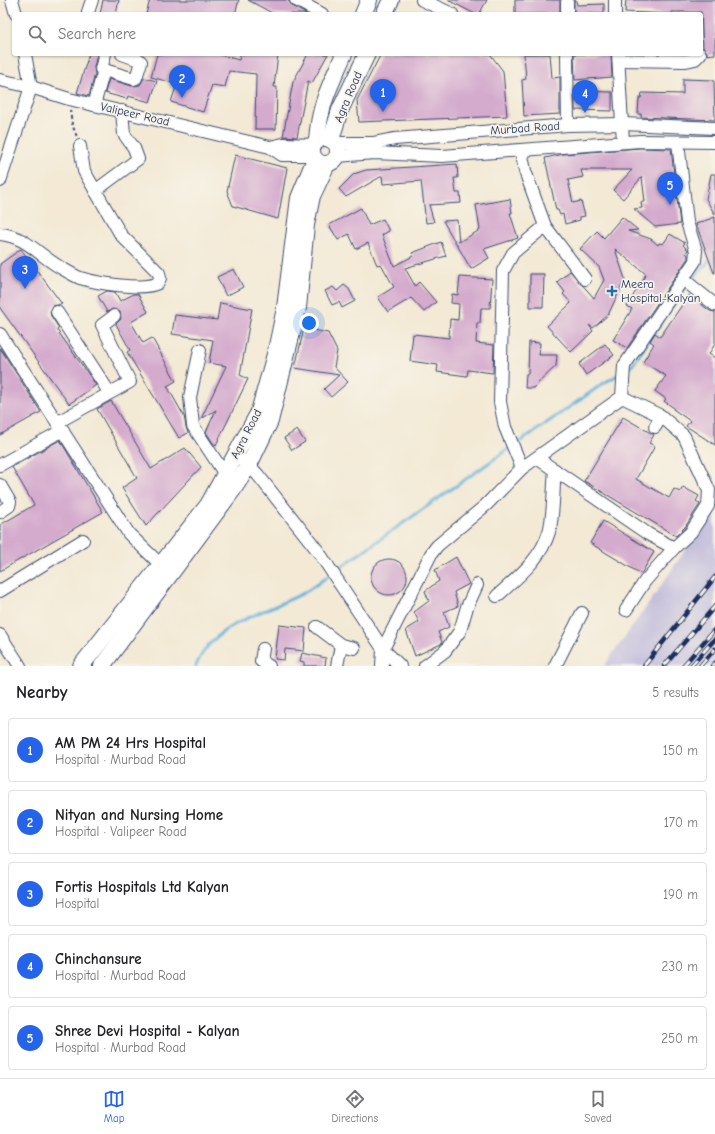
<!DOCTYPE html>
<meta charset="utf-8">
<style>
:root{--surface:#fff;--page:#f6f6f6;--text:#202124;--muted:#757577;--line:#e0e0e0;--accent:#2563eb}
body{margin:0;font-family:"Comic Neue",sans-serif;background:var(--page);color:var(--text)}
.you{position:absolute;left:309px;top:323px;width:14px;height:14px;margin:-10px;border:3px solid #fff;border-radius:50%;background:#1a73e8;box-shadow:0 0 0 6px #1a73e833}
.badge{display:grid;place-items:center;width:26px;height:26px;border-radius:50%;background:var(--accent);color:#fff;font-size:13px;font-weight:700}
.pin{position:absolute;translate:-50% -33px;filter:drop-shadow(0 1px 2px #0008)}
.pin::after{content:'';position:absolute;top:21px;width:14px;height:12px;background:inherit;clip-path:polygon(0 0,100% 0,50% 100%)}
.list{margin:0;padding:0;list-style:none}
h2{display:flex;justify-content:space-between;align-items:center;height:52px;margin:0;padding:0 16px;font-size:17px}
h2 small{font-size:13px;font-weight:400;color:var(--muted)}
.list li{display:grid;grid-template-columns:26px 1fr auto;gap:12px;align-items:center;box-sizing:border-box;height:64px;margin:0 8px 8px;padding:0 8px;border:1px solid var(--line);border-radius:4px}
.list b{display:block;font-size:15px;white-space:nowrap}
.list p{margin:0;font-size:13px;white-space:nowrap;color:var(--muted)}
.list em{font-size:13px;font-style:normal;color:var(--muted)}
.icon{flex:none;width:22px;height:22px;fill:none;stroke:currentColor;stroke-width:2;stroke-linecap:round;stroke-linejoin:round}
.map{position:relative;flex:none;width:715px;height:666px;overflow:hidden}
.search{position:absolute;background:var(--surface);box-shadow:0 1px 3px #0004;left:12px;right:12px;top:12px;height:44px;display:flex;align-items:center;gap:10px;box-sizing:border-box;padding:0 14px;border-radius:4px;color:var(--muted);font-size:15px}
.sheet{height:412px;background:var(--surface)}
nav{display:flex;justify-content:space-around;align-items:center;box-sizing:border-box;height:56px;border-top:1px solid var(--line);background:var(--surface);font-size:11px;color:var(--muted)}
nav a{display:grid;justify-items:center;gap:2px}
nav .on{color:var(--accent)}
.map>svg:first-child{display:block}
</style>
<div class="map">
<svg width="715" height="666" viewBox="0 0 715 666">
<rect width="100%" height="100%" fill="#f7f3e8"/>
<filter id="ink" filterUnits="userSpaceOnUse"><feTurbulence type="fractalNoise" baseFrequency=".025" numOctaves="2"/><feDisplacementMap in="SourceGraphic" scale="8" xChannelSelector="R" yChannelSelector="G"/><feConvolveMatrix kernelMatrix="1 2 1 2 8 2 1 2 1" color-interpolation-filters="sRGB"/></filter>
<filter id="wash" filterUnits="userSpaceOnUse"><feTurbulence type="fractalNoise" baseFrequency=".012" numOctaves="4" result="noise"/><feDisplacementMap in="SourceGraphic" scale="16" xChannelSelector="R" yChannelSelector="G"/><feGaussianBlur stdDeviation="0.9" result="paint"/><feColorMatrix in="noise" values="0 0 0 0 0 0 0 0 0 0 0 0 0 0 0 0 0 1.4 0 .05"/><feComposite in="paint" operator="in"/></filter>
<g filter="url(#wash)">
<rect width="100%" height="100%" fill="#f3e9d4"/>
<polygon fill="#c5c0db" points="715,507 715,666 604,666 649,603"/>
<g fill="none" stroke-linecap="round" stroke-linejoin="round">
<g stroke="#62b1dc" stroke-width="3">
<polyline points="691,281 715,254"/>
<polyline points="627,369 631,367 687,286"/>
<polyline points="515,445 604,383 621,373"/>
<polyline points="335,571 510,448"/>
<path d="M196 666C214 620 269 613 307 591 315 586 322 580 330 575"/>
</g>
</g>
<g id="blocks">
<g fill="#d4aacd">
<polygon points="103,0 119,0 116,14 100,14"/>
<polygon points="150,0 239,0 235,14 146,14"/>
<polygon points="248,0 288,0 292,6 306,14 274,14"/>
<polygon points="448,0 487,0 479,14 475,14"/>
<rect x="515" y="0" width="45" height="14"/>
<polygon points="574,0 576,0 577,5 604,4 604,14 574,14"/>
<polygon points="626,0 715,0 715,54 707,55 707,52 703,47 701,12 672,12 672,14 625,12"/>
<polygon points="89,54 97,54 94,67 95,74 89,96 77,93"/>
<polygon points="157,54 217,54 239,60 240,54 278,54 274,87 277,87 276,129 255,129 256,74 229,71 225,87 212,85 203,112 171,102 177,84 151,77"/>
<polygon points="308,54 328,54 312,83 308,81 297,137 283,136 293,82"/>
<polygon points="381,54 490,54 503,71 507,116 359,122 357,100"/>
<polygon points="524,54 550,54 552,78 560,77 560,114 524,116 522,80 526,79"/>
<polygon points="574,54 611,54 612,77 575,80"/>
<polygon points="144,78 157,81 150,102 128,96 127,99 105,93 109,79 132,86 140,85"/>
<polygon points="683,79 714,80 715,120 641,117 641,114 638,114 639,98 641,98 642,93 683,94"/>
<polygon points="575,91 612,92 612,111 575,110"/>
<polygon points="640,148 671,149 680,224 655,227 634,209 642,208 641,202 645,202 642,177 623,199 613,190 632,170 581,170 583,177 568,180 573,203 581,201 585,216 580,217 580,220 565,224 563,214 560,215 558,210 556,210 545,158 564,154"/>
<polygon points="235,155 287,168 278,219 233,206 227,191"/>
<polygon points="457,164 458,178 454,178 456,193 460,193 461,203 429,205 434,222 426,223 421,181 383,184 382,176 346,197 339,189 354,174 366,170"/>
<polygon points="711,174 715,174 715,215 706,199"/>
<polygon points="510,199 512,213 510,213 518,238 484,249 489,258 471,269 443,221 457,220 459,242 480,230 476,205"/>
<polygon points="361,208 369,225 383,219 389,231 382,235 394,266 413,256 412,253 441,242 446,256 405,268 415,286 419,282 436,302 424,312 411,298 388,312 378,297 394,287 381,264 377,265 368,243 356,249 349,234 338,240 329,225"/>
<polygon points="622,217 638,230 628,231 651,239 658,245 659,243 663,244 670,234 685,243 683,245 688,250 686,253 688,255 688,258 627,348 613,340 632,309 627,306 646,274 615,249 625,279 608,315 593,328 589,325 593,331 571,352 547,326 571,303 563,294 565,292 557,282 570,271 594,298 604,280 599,267 580,249 597,231 604,238"/>
<polygon points="715,217 715,273 714,273 696,224"/>
<polygon points="21,249 62,304 53,306 50,312 51,316 59,328 57,330 96,385 69,404 0,308 0,264"/>
<polygon points="234,269 243,287 226,296 217,277"/>
<polygon points="530,274 544,274 543,307 530,307"/>
<polygon points="460,277 492,279 490,308 481,308 480,323 477,323 476,343 494,345 493,373 468,370 467,376 437,372 438,365 410,361 413,334 449,338 450,319 458,320 459,304 451,303 452,294 458,295"/>
<polygon points="344,285 349,289 355,301 342,308 339,302 332,305 325,291 333,287 337,291"/>
<polygon points="107,291 115,292 120,301 134,294 138,294 148,312 131,322 143,343 152,338 176,381 167,386 184,416 186,427 188,433 179,438 127,352 130,350 116,324 121,319 120,312 113,309 107,312 98,296"/>
<polygon points="689,295 710,311 715,312 715,344 709,354 715,358 715,445 686,426 690,421 673,409 674,408 664,401 666,399 655,391 666,376 643,362 654,344 650,341 655,333 660,337"/>
<polygon points="220,303 252,309 240,375 248,379 216,445 213,443 206,432 216,410 201,419 226,366 209,363 213,340 172,334 175,315 217,320"/>
<polygon points="304,328 328,333 337,351 334,367 348,382 331,397 324,389 339,375 295,368"/>
<polygon points="529,342 540,343 539,355 557,355 556,366 533,388 525,388 526,374 528,374"/>
<polygon points="605,344 614,355 586,375 579,364"/>
<polygon points="0,348 41,412 0,435"/>
<polygon points="111,401 151,469 185,448 201,467 146,526 122,488 137,478 97,409"/>
<polygon points="623,417 654,435 649,443 655,446 636,479 669,498 674,489 680,492 683,487 699,496 696,501 700,504 685,527 676,536 584,481"/>
<polygon points="297,430 305,442 292,450 284,438"/>
<polygon points="60,440 103,512 0,571 0,525 34,505 12,467"/>
<polygon points="603,521 654,552 641,574 590,543"/>
<polygon points="456,557 469,584 454,592 458,606 444,612 449,627 438,632 442,642 441,644 415,656 406,630 419,622 414,612 429,601 425,591 439,581 435,570"/>
<circle cx="389" cy="577" r="18"/>
<polygon points="279,625 306,628 304,651 285,649 284,660 275,659"/>
<polygon points="302,653 326,658 325,666 304,666 304,662 300,661"/>
</g>
</g>
</g>
<g filter="url(#ink)">
<use href="#blocks" fill-opacity="0" stroke="#3b4b70" stroke-width="1"/>
<g fill="none" stroke-linecap="round" stroke-linejoin="round">
<g stroke="#3b4b70" stroke-width="14">
<g id="minor">
<polyline points="12,0 16,14"/>
<polyline points="296,0 322,14"/>
<polyline points="422,0 452,14"/>
<polyline points="615,0 615,14"/>
<polyline points="567,2 567,14"/>
<polyline points="88,12 92,0"/>
<polyline points="105,54 101,69 134,79 136,78 141,62 139,60 122,54"/>
<polyline points="567,54 568,125"/>
<polyline points="618,54 623,142"/>
<polyline points="619,60 686,61 695,59 700,54"/>
<polyline points="0,80 31,87 69,99 270,147 282,155 313,155"/>
<polyline points="94,105 104,70"/>
<polyline points="335,143 374,143 395,139 568,125 623,124 715,128"/>
<polyline points="270,147 283,144 314,145"/>
<polyline points="521,150 525,171 545,226 585,279"/>
<polyline points="337,156 374,153 442,156 640,141 715,142"/>
<polyline points="0,181 31,87 25,54"/>
<polyline points="95,191 138,159 134,148 124,134 122,111"/>
<path d="M0 234C25 236 38 254 58 266 65 270 73 275 80 278 97 283 143 291 158 283L160 278 159 273 121 235 84 171 80 146"/>
<polyline points="683,279 715,305"/>
<polyline points="57,312 109,392"/>
<polyline points="0,334 129,534 160,564"/>
<polyline points="200,350 190,397 193,426 226,476"/>
<polyline points="622,397 661,416 684,436 709,490 708,506 691,532 674,548 645,581 626,610"/>
<polyline points="622,397 624,366 695,261 696,251 687,222 678,142"/>
<polyline points="58,422 130,382 102,325 114,316"/>
<polyline points="655,427 661,416"/>
<polyline points="235,456 249,465 258,475 318,551 383,649 382,666"/>
<polyline points="537,458 648,534 674,548"/>
<polyline points="0,465 63,430"/>
<polyline points="522,468 505,427 500,402 503,271 513,253 545,226"/>
<polyline points="0,485 10,502 9,506 0,512"/>
<polyline points="0,591 83,540"/>
<path d="M497 596C518 577 541 559 549 532 554 516 553 487 555 470"/>
<polyline points="317,627 341,645 354,648"/>
<polyline points="0,635 20,666"/>
<polyline points="263,649 261,661 269,666"/>
<polyline points="337,666 341,645"/>
<polyline points="400,666 383,649 431,554 437,546 486,505 522,468 622,397"/>
<polyline points="425,666 445,651 460,631 467,607 477,585"/>
<polyline points="555,666 582,613"/>
</g>
</g>
<g stroke="#3b4b70" stroke-width="18">
<g id="major">
<polyline points="363,14 369,0"/>
<polyline points="384,14 391,0"/>
<circle cx="325" cy="151" r="13"/>
<polyline points="331,140 340,110 367,54"/>
<path d="M317 141C319 105 330 86 344 54"/>
<polyline points="81,666 208,505 259,412 276,351 285,308 299,198 315,159"/>
<polyline points="102,666 232,491 249,465 270,421 298,308 306,225 312,196 327,164"/>
</g>
</g>
<polyline stroke="#3b4b70" stroke-width="2" stroke-dasharray="3 3" stroke-linecap="butt" points="70,110 72,124 77,137"/>
<use href="#minor" stroke="#fff" stroke-width="12"/>
<use href="#major" stroke="#fff" stroke-width="16"/>
<g stroke="#1b2f5e" stroke-width="4.5">
<g id="rail">
<polyline points="644,666 715,577"/>
<polyline points="664,666 715,606"/>
<polyline points="683,666 715,629"/>
<polyline points="691,666 715,639"/>
<polyline points="700,666 715,649"/>
<polyline points="712,666 715,663"/>
</g>
</g>
<use href="#rail" stroke="#f7f3e8" stroke-width="3" stroke-dasharray="9" stroke-linecap="butt"/>
</g>
</g>
<path fill="#1f6fb2" stroke="#f7f3e8" stroke-width="1.5" d="M610 285h4v4h4v4h-4v4h-4v-4h-4v-4h4z"/>
<g text-anchor="middle" stroke-width="3.5" stroke-linejoin="round" paint-order="stroke">
<g font-size="12" fill="#1b2f5e" stroke="#f7f3e8">
<text transform="translate(348 97) rotate(-67)" y="4">Agra Road</text>
<text transform="translate(135 114) rotate(13)" y="4">Valipeer Road</text>
<text transform="translate(525 128) rotate(-4)" y="4">Murbad Road</text>
<text transform="translate(246 434) rotate(-63)" y="4">Agra Road</text>
</g>
<g font-size="12" fill="#1b2f5e" stroke="#f7f3e8" text-anchor="start">
<text x="621" y="288">Meera<tspan x="621" dy="14">Hospital-Kalyan</tspan></text>
</g>
</g>
</svg>
<div class="you"></div>
<div class="pin badge" style="left:383px;top:112px">1</div>
<div class="pin badge" style="left:182px;top:98px">2</div>
<div class="pin badge" style="left:25px;top:289px">3</div>
<div class="pin badge" style="left:585px;top:113px">4</div>
<div class="pin badge" style="left:670px;top:205px">5</div>
<div class="search"><svg class="icon" aria-label="search" viewBox="0 0 24 24"><circle cx="10" cy="10" r="6"/><path d="M15 15l6 6"/></svg>Search here</div>
</div>
<section class="sheet">
<h2>Nearby<small>5 results</small></h2>
<ul class="list">
<li><span class="badge">1</span><div><b>AM PM 24 Hrs Hospital</b><p>Hospital · Murbad Road</p></div><em>150 m</em></li>
<li><span class="badge">2</span><div><b>Nityan and Nursing Home</b><p>Hospital · Valipeer Road</p></div><em>170 m</em></li>
<li><span class="badge">3</span><div><b>Fortis Hospitals Ltd Kalyan</b><p>Hospital</p></div><em>190 m</em></li>
<li><span class="badge">4</span><div><b>Chinchansure</b><p>Hospital · Murbad Road</p></div><em>230 m</em></li>
<li><span class="badge">5</span><div><b>Shree Devi Hospital - Kalyan</b><p>Hospital · Murbad Road</p></div><em>250 m</em></li>
</ul>
</section>
<nav>
<a class="on"><svg class="icon" aria-label="map" viewBox="0 0 24 24"><path d="M3 6l6-2 6 2 6-2v14l-6 2-6-2-6 2zM9 4v14M15 6v14"/></svg>Map</a>
<a><svg class="icon" aria-label="directions" viewBox="0 0 24 24"><path d="M12 3l9 9-9 9-9-9zM9 14v-3h6M13 9l2 2-2 2"/></svg>Directions</a>
<a><svg class="icon" aria-label="saved" viewBox="0 0 24 24"><path d="M7 4h10v16l-5-4-5 4z"/></svg>Saved</a>
</nav>
